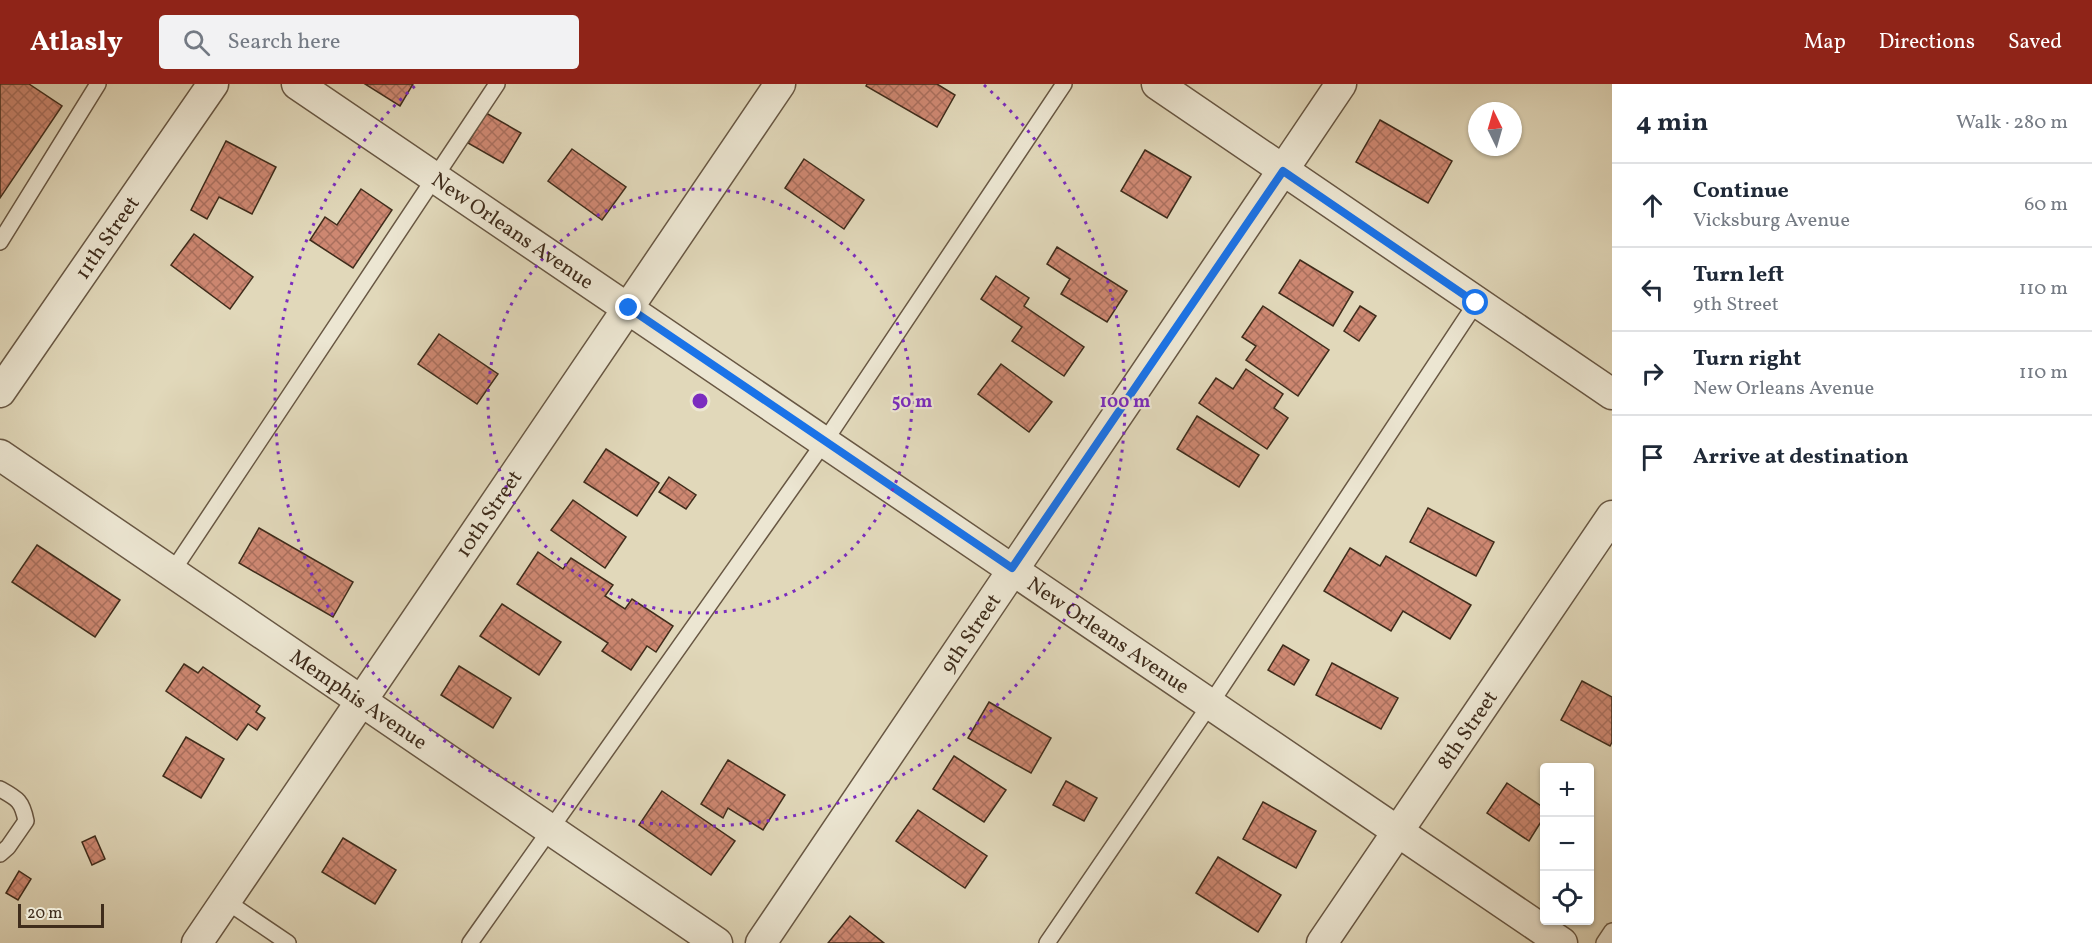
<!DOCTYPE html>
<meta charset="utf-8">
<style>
:root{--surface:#fff;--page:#f2f2f3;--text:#1f2937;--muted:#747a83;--line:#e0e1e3;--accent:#8f2418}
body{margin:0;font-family:Vollkorn,serif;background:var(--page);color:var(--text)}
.controls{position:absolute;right:18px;bottom:18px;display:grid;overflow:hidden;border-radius:6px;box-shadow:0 2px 4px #0004}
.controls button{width:54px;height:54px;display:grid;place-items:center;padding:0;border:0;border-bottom:2px solid var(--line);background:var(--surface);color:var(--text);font:30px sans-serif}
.compass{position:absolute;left:1468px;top:18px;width:54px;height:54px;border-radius:50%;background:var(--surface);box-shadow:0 2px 4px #0004;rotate:355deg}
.scale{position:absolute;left:18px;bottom:15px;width:86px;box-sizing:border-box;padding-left:6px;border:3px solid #3f2c1b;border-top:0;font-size:16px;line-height:21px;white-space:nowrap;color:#3f2c1b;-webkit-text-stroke:4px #ece6d2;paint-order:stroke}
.stop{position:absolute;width:18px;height:18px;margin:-14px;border:4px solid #1a73e8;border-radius:50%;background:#fff}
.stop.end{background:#1a73e8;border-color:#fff;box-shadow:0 2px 6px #0008}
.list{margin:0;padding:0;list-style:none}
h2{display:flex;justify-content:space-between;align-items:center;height:78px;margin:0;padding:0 24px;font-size:26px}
h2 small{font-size:20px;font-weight:400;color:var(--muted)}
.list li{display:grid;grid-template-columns:39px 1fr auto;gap:18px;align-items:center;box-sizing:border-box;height:84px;padding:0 24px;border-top:2px solid var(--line)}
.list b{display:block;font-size:22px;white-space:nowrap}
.list p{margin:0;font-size:20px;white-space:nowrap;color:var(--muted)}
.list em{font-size:20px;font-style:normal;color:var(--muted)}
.icon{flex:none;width:33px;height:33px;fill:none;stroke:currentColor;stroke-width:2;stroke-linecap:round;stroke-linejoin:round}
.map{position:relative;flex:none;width:1612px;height:859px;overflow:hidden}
header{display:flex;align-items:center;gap:36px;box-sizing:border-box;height:84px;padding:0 30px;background:var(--accent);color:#fff}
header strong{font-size:28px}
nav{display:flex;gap:33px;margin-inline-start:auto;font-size:21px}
.search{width:420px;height:54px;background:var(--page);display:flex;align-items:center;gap:15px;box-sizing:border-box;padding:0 21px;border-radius:6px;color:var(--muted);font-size:22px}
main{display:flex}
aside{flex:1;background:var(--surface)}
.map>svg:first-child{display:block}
</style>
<header>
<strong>Atlasly</strong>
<div class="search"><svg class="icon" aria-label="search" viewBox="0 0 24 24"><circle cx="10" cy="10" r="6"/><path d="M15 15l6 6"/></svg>Search here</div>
<nav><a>Map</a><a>Directions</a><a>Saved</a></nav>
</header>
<main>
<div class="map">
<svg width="1612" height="859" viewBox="0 0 1612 859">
<defs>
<pattern id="building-cross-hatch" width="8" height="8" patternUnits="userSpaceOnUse" patternTransform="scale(1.5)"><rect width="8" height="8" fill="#ce8872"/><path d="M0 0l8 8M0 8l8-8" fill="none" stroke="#a96f5d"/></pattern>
</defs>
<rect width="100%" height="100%" fill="#e1d8ba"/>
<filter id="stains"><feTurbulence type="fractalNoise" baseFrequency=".00333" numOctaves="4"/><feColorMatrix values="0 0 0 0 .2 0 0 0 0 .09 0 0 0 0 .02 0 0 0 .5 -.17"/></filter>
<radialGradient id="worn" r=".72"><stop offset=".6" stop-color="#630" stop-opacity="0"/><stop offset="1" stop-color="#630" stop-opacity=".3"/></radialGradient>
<g fill="url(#building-cross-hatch)" stroke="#3f2c1b" stroke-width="1.5">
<polygon points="0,0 29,0 62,22 0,114"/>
<polygon points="365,0 413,0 400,22"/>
<polygon points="867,0 937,0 955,11 937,43 866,2"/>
<polygon points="486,29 521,49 503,79 468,59"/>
<polygon points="1380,36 1452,77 1428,119 1356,78"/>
<polygon points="226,57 276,83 252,130 219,113 207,135 191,126"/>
<polygon points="572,65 626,103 602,136 548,97"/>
<polygon points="1145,66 1191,93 1167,134 1121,107"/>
<polygon points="804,75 864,116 844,145 785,104"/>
<polygon points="361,105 392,126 353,184 310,156 325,133 337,141"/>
<polygon points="194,150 253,193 230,225 171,181"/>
<polygon points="1057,163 1127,207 1107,238 1061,210 1070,195 1047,180"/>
<polygon points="1300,176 1353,208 1333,242 1279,209"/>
<polygon points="996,192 1029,214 1024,222 1084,263 1064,292 1012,257 1022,243 981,215"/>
<polygon points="1263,222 1329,266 1298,312 1246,276 1256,262 1242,253"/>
<polygon points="1360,222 1376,232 1359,257 1344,247"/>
<polygon points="439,250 498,290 477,320 418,280"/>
<polygon points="1001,280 1052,318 1029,348 978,310"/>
<polygon points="1246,285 1283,310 1274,324 1288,334 1267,365 1199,319 1216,294 1233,305"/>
<polygon points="1197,332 1259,371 1239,403 1177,365"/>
<polygon points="606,365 659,399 637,432 584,398"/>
<polygon points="669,393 696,411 686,425 659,408"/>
<polygon points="573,416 626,453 605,484 551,446"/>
<polygon points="1428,424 1494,458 1476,492 1410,458"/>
<polygon points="259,444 353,498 333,533 239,479"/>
<polygon points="37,461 120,516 95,553 12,498"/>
<polygon points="1350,464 1380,482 1386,472 1471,521 1450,555 1403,527 1391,547 1324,507"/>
<polygon points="538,468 563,485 571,474 613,501 605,512 625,525 632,515 673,542 656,568 647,562 631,586 602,567 608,559 517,500"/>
<polygon points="502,520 561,558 539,591 480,552"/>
<polygon points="1283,561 1309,576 1294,601 1268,586"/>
<polygon points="1332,579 1398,614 1381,645 1316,611"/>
<polygon points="184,580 198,589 203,583 260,622 256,628 265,634 257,646 248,640 237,656 166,607"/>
<polygon points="459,582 511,614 493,644 441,611"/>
<polygon points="1582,597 1612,613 1612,658 1610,662 1561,636"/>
<polygon points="989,618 1051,654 1031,689 968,654"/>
<polygon points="186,653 224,675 201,714 163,692"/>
<polygon points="954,672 1006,706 984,738 933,705"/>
<polygon points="728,676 785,711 763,746 728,724 723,734 701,720"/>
<polygon points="1066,697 1097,714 1084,737 1053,721"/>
<polygon points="1507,699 1544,724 1544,733 1529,757 1487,729"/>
<polygon points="662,707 735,757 711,791 639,741"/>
<polygon points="1263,718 1316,747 1296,784 1243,755"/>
<polygon points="918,726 987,772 965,804 896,757"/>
<polygon points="95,752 105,775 92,781 82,758"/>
<polygon points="343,754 396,786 375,820 322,788"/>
<polygon points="1218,773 1281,811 1258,848 1196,809"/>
<polygon points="19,787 31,795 18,816 6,809"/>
<polygon points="850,832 884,859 828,859"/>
</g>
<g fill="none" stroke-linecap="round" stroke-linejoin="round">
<g stroke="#685743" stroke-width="18">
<g id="lane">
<polyline points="0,158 98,0"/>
<polyline points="172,488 497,0"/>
<path d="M0 705C18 715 22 717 26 737L8 763 0 770"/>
<polyline points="226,817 288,859"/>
<polyline points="470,859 825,357 1064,0"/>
<polyline points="1047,859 1211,619 1476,219"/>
<polyline points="1604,859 1612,847"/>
</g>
</g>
<g stroke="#685743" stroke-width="33">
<g id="street">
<path id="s1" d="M297 0 1562 859"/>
<polyline points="1157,0 1612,310"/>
<path id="s2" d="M0 308 213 0"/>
<path id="s3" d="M0 371 717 859"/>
<path id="s4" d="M197 859 780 0"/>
<path id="s5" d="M761 859 1341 0"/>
<path id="s6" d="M1322 859 1612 432"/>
</g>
</g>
<use href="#lane" stroke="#ece6d2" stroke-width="15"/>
<use href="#street" stroke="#ece6d2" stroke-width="30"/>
</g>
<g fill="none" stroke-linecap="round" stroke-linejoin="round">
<polyline stroke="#1a73e8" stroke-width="8" points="629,224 1012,484 1283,87 1476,219"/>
</g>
<g fill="none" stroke="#7b2cbf" stroke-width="3" stroke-dasharray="3 6">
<circle cx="700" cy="317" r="212"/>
<path d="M984 1A425 425 0 1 1 416 1"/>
</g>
<g text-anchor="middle" stroke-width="4.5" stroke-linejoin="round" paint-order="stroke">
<g font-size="21" fill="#3f2c1b" stroke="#ece6d2">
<text dy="7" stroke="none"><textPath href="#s1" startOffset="261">New Orleans Avenue</textPath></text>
<text dy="7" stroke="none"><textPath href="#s2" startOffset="188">11th Street</textPath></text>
<text dy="7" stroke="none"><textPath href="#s4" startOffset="519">10th Street</textPath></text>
<text dy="7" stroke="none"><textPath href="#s5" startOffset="374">9th Street</textPath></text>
<text dy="7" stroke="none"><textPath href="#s1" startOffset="981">New Orleans Avenue</textPath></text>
<text dy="7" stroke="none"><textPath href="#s3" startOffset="434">Memphis Avenue</textPath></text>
<text dy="7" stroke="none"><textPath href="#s6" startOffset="258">8th Street</textPath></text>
</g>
</g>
<circle cx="700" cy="317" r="9" fill="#7b2cbf" stroke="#ece6d2" stroke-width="3"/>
<g font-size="18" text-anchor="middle" font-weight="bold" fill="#7b2cbf" stroke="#ece6d2" stroke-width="4.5" stroke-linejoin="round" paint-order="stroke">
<text x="912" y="323">50 m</text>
<text x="1125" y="323">100 m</text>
</g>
<rect width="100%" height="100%" filter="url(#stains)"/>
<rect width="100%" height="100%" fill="url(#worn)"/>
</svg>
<div class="controls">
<button>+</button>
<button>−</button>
<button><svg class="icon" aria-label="locate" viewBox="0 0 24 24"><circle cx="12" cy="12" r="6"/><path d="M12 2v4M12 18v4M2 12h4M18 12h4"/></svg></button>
</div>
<svg class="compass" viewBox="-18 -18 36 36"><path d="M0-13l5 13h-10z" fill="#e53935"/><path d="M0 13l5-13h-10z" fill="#747a83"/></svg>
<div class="scale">20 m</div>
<div class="stop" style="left:1476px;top:219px"></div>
<div class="stop end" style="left:629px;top:224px"></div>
</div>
<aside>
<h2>4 min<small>Walk · 280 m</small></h2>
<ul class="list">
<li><svg class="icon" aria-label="ahead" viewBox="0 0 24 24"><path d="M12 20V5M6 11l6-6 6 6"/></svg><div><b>Continue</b><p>Vicksburg Avenue</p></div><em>60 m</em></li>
<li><svg class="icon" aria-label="left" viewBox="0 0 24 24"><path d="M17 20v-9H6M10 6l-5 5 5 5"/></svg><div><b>Turn left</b><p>9th Street</p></div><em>110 m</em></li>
<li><svg class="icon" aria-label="right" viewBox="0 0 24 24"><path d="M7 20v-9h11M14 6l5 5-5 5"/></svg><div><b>Turn right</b><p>New Orleans Avenue</p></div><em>110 m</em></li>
<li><svg class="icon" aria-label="arrive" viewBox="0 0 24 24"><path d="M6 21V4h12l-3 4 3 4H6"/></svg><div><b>Arrive at destination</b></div></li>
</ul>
</aside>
</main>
